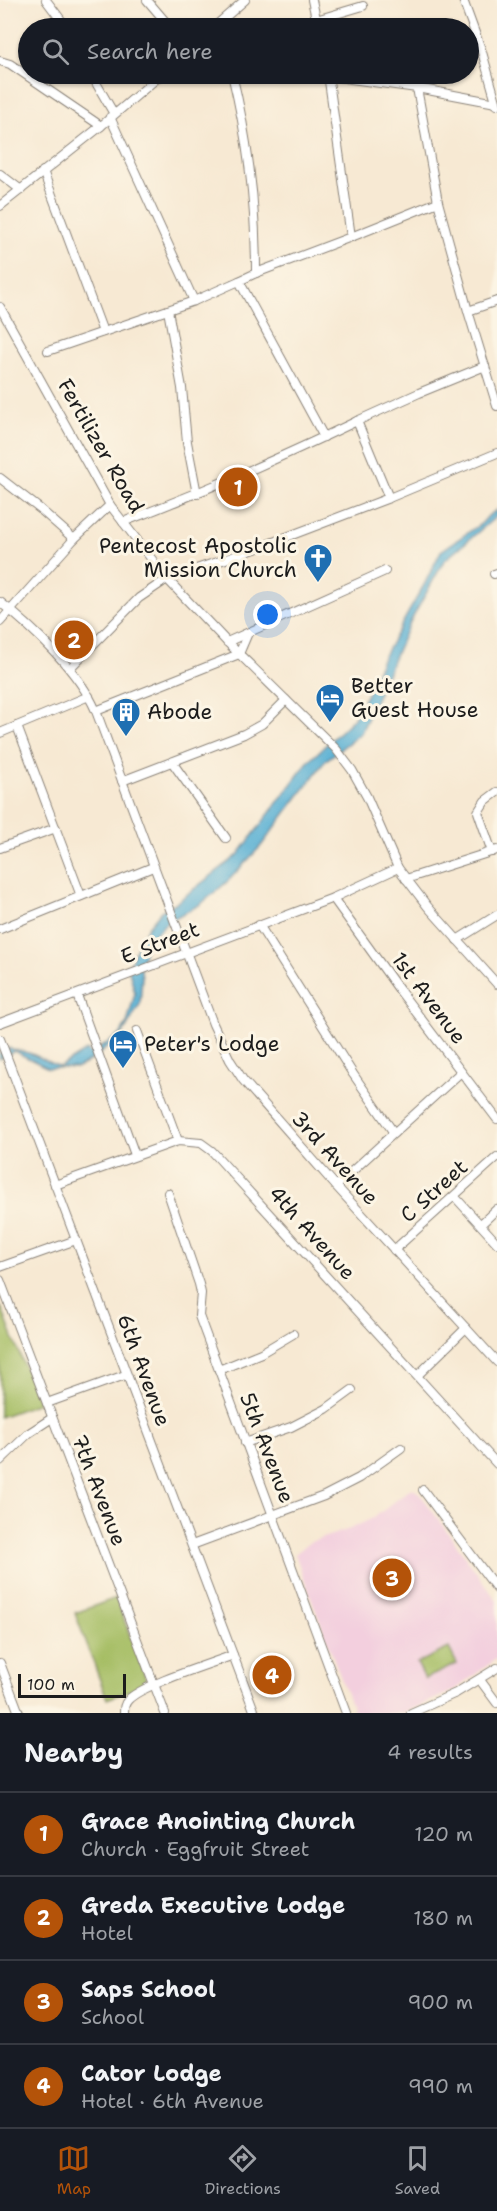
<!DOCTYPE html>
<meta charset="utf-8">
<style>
:root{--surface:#171b24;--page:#242831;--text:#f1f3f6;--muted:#9ea1a6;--line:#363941;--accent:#b45309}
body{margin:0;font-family:"Shantell Sans",sans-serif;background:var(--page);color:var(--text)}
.scale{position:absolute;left:18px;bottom:15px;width:108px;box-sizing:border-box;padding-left:6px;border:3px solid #1c1c1c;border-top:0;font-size:16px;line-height:21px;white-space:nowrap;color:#1c1c1c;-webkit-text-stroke:4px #fcf5e5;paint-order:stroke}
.you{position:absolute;left:268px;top:615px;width:21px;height:21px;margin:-15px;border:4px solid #fff;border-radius:50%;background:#1a73e8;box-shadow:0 0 0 9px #1a73e833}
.badge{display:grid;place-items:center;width:39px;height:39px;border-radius:50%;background:var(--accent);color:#fff;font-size:20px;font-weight:700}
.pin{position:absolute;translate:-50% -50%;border:3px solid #fff;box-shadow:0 2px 6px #0006}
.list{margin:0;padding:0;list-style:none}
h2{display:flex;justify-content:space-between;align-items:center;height:78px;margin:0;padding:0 24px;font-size:26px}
h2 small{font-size:20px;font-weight:400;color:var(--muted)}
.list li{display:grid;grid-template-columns:39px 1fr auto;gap:18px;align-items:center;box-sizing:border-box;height:84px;padding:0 24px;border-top:2px solid var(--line)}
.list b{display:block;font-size:22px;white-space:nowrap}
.list p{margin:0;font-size:20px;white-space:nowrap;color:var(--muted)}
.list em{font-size:20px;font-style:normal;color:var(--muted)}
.icon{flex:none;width:33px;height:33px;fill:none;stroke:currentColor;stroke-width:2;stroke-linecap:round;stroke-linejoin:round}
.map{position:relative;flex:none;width:497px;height:1713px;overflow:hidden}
.search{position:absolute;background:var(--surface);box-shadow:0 2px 4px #0004;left:18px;right:18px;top:18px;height:66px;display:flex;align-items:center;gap:15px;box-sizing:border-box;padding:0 21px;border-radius:33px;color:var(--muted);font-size:22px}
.sheet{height:414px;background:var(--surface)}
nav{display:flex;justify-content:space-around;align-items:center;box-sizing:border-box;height:84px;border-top:2px solid var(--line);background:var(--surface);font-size:16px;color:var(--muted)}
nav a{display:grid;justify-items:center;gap:3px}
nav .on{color:var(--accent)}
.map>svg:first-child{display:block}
</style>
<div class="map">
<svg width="497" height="1713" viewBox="0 0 497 1713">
<rect width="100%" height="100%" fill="#fcf5e5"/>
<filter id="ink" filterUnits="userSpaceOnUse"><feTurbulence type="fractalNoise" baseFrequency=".0167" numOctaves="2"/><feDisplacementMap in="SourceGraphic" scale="12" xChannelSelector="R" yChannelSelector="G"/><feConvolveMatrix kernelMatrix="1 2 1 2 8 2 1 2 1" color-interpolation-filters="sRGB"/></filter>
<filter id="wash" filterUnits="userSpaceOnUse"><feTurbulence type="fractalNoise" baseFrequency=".008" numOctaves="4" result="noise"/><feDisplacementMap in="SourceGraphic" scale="24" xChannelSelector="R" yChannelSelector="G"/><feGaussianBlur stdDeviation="1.35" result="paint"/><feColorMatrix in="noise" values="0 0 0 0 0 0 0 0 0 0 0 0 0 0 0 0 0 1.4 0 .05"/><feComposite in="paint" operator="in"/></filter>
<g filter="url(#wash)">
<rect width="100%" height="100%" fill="#f7e9d3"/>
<polygon fill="#f3cfde" points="412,1488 420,1494 497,1601 497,1658 455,1690 419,1706 400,1713 354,1713 295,1554 310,1542 350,1529 375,1517"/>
<g fill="#a5bd63" stroke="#606c40" stroke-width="1.5">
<polygon points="1,1307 39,1403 0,1417 0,1308"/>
<polygon points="116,1598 148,1684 107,1699 75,1613"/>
<polygon points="449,1648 457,1664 425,1679 417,1663"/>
</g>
<polygon fill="#55aed3" stroke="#386578" stroke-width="1.5" points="497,510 497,516 444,561 408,626 361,733 325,761 261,846 228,881 201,904 167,922 148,941 140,965 142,977 140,1004 123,1034 97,1056 78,1068 48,1068 14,1051 0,1059 0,1053 9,1048 32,1054 60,1067 87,1050 90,1054 120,1035 127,1023 135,993 129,970 133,955 148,927 161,911 177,902 238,855 307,763 354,718 370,688 381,661 425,583 441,551 482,523 489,515"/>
</g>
<g filter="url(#ink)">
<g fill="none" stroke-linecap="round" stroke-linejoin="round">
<g stroke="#8a8278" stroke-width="10">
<g id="minor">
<polyline points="46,0 67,28"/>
<polyline points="147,0 171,28"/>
<polyline points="312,0 318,28"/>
<polyline points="463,0 482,52 497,105"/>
<polyline points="316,20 363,6"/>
<polyline points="213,28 245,0"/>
<polyline points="0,61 10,64 101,126"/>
<polyline points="91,74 114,114"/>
<path d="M232 74C248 139 256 205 256 273L239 281"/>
<polyline points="329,76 417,88 496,103"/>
<polyline points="417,88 438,202 468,311 497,406"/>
<polyline points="110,117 194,301"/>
<polyline points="43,171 103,332"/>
<polyline points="0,174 21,190"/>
<polyline points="0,206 101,126 162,74"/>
<polyline points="351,237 438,202"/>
<polyline points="256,273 351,237 328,74"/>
<polyline points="0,307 110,505 167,579 227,642 336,749 352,770 367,797 398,868 428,907 497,984"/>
<polyline points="168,310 182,388 187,442 197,494"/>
<polyline points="468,311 497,301"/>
<polyline points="48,351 194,301 239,281 324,437"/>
<polyline points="357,421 419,393 485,366"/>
<polyline points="0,478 40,509 74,539"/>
<polyline points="389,498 497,453"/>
<polyline points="494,574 497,573"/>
<path d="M0 602C33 628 79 671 96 711L239 654 248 633"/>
<polyline points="0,622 74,539 110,505"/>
<polyline points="227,642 385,571"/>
<path d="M70 668 139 598 167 579 255 549 389 498 357 421C280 458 203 492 123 522"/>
<polyline points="96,711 213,1024 230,1060 243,1080 336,1186 497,1362"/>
<polyline points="17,726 81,896"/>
<polyline points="0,733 89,696"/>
<polyline points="172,762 226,838"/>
<polyline points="122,781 244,734 262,724 286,700"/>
<polyline points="0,848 56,828"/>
<polyline points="492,852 478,812 485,801 497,792"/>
<polyline points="406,879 497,850"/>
<polyline points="333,898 400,991 497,1119"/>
<polyline points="259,925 353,1074 394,1133 461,1072"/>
<polyline points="0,929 153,867"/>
<polyline points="457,940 497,915"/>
<polyline points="77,995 135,1155"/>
<polyline points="0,1023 333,898 398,868"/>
<polyline points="137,1031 178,1141"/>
<polyline points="0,1039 255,1713"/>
<polyline points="55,1185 178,1141 201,1143 212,1151 232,1173 497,1464"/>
<polyline points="336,1186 394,1133"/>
<polyline points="168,1193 199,1284 201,1293 199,1316 346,1713"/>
<polyline points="455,1197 497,1243"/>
<polyline points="481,1224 497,1209"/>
<polyline points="394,1250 497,1157"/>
<polyline points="0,1267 76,1240"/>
<polyline points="0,1280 165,1713"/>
<polyline points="219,1370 261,1353 293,1334"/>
<polyline points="418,1375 466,1328"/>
<polyline points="47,1403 125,1375"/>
<polyline points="245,1443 291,1427 326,1409 352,1390"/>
<polyline points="0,1461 29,1433 52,1418"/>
<polyline points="423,1490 497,1589"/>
<polyline points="192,1545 324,1496 359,1478 401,1448"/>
<polyline points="0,1663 19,1713"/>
<polyline points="480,1680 497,1703"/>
<path d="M124 1713C124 1708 124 1704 128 1700 141 1685 211 1664 233 1655"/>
<polyline points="411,1713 456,1693 497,1668"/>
</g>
</g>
<use href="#minor" stroke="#fff" stroke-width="8"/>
</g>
</g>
<defs>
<g id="church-pin" transform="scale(1.5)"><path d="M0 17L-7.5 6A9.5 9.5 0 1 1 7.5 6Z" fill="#1f6fb2" stroke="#fcf5e5"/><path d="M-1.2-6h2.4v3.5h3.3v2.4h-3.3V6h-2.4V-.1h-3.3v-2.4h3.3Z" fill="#fff"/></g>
<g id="hotel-pin" transform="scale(1.5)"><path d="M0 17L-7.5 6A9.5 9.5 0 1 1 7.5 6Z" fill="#1f6fb2" stroke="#fcf5e5"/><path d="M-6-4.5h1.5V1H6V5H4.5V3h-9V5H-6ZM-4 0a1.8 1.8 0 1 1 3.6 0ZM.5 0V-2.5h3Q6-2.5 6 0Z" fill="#fff"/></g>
<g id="building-pin" transform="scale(1.5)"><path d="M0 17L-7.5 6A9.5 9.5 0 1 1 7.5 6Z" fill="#1f6fb2" stroke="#fcf5e5"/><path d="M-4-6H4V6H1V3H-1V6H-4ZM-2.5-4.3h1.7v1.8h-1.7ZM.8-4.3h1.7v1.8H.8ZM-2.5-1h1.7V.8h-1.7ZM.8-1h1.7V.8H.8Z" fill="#fff"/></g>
</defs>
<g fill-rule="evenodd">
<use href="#church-pin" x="318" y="558"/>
<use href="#hotel-pin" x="330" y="698"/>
<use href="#building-pin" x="126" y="712"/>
<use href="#hotel-pin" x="123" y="1044"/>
</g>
<g text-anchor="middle" stroke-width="6" stroke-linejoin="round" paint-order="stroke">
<g font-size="21" fill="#1c1c1c" stroke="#fcf5e5">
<text transform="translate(101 446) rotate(60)" y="7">Fertilizer Road</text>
<text transform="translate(160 943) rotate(-21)" y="7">E Street</text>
<text transform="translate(429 998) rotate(53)" y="7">1st Avenue</text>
<text transform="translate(335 1158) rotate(48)" y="7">3rd Avenue</text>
<text transform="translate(434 1191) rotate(-42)" y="7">C Street</text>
<text transform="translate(312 1233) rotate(48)" y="7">4th Avenue</text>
<text transform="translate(144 1370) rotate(70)" y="7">6th Avenue</text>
<text transform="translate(267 1448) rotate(69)" y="7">5th Avenue</text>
<text transform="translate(99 1490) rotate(69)" y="7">7th Avenue</text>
</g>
<g font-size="21" fill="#1c1c1c" stroke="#fcf5e5" text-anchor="start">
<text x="297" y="553" text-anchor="end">Pentecost Apostolic<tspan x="297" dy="24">Mission Church</tspan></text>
<text x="351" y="693">Better<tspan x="351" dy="24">Guest House</tspan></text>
<text x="147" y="719">Abode</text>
<text x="144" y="1051">Peter's Lodge</text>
</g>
</g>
</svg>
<div class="scale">100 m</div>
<div class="you"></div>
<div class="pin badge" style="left:238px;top:487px">1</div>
<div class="pin badge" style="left:74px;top:640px">2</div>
<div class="pin badge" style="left:392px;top:1578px">3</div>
<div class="pin badge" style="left:272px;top:1675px">4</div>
<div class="search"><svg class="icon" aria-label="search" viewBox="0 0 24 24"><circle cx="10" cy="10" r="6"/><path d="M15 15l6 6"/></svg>Search here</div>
</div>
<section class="sheet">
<h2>Nearby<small>4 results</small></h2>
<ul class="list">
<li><span class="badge">1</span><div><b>Grace Anointing Church</b><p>Church · Eggfruit Street</p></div><em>120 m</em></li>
<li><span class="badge">2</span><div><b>Greda Executive Lodge</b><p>Hotel</p></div><em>180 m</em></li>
<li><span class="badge">3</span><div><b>Saps School</b><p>School</p></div><em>900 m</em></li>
<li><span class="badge">4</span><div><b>Cator Lodge</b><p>Hotel · 6th Avenue</p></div><em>990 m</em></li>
</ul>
</section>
<nav>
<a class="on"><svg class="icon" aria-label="map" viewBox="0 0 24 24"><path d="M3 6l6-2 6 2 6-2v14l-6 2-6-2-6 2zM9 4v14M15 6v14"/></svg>Map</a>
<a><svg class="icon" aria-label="directions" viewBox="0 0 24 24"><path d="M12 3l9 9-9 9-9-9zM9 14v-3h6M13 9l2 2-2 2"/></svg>Directions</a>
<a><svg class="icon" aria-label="saved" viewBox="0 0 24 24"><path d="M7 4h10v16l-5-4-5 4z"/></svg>Saved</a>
</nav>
